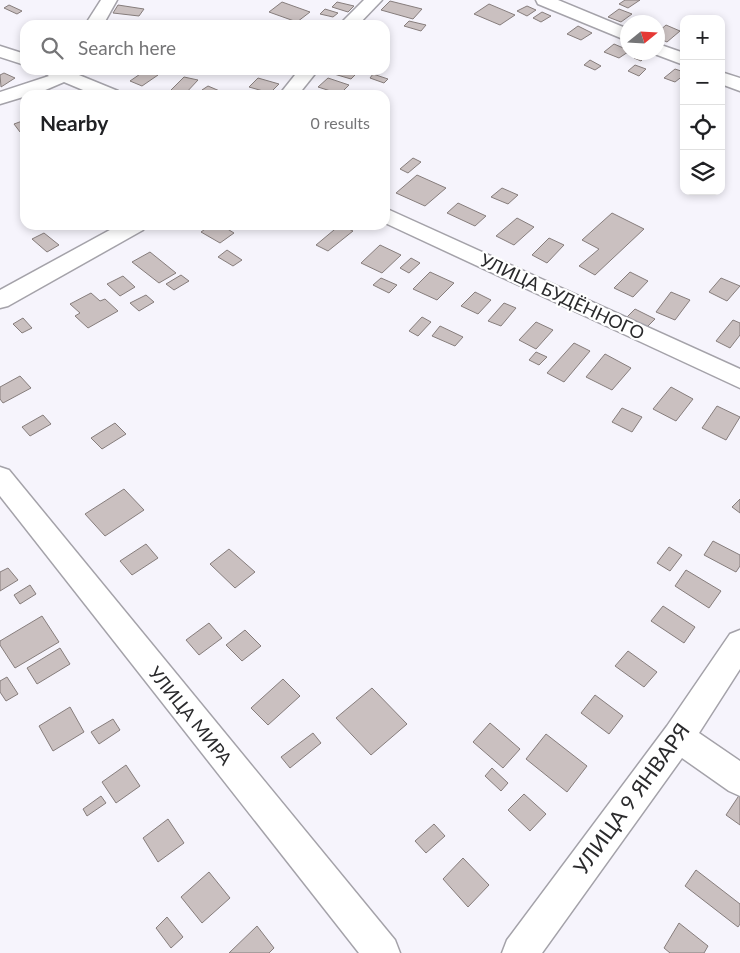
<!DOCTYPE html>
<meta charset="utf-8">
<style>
:root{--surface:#fff;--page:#f6f6f6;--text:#202124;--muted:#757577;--line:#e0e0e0}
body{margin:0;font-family:Lato,sans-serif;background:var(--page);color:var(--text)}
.controls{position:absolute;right:15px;top:15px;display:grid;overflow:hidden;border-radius:10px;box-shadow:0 2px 8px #0003}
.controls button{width:45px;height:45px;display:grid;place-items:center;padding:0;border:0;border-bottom:1px solid var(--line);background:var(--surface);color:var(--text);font:25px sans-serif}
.compass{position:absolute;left:620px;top:15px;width:45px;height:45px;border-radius:50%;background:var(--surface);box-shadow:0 2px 8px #0003;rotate:72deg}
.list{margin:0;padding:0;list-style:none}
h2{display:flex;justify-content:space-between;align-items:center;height:65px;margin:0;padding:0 20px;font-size:21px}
h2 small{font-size:16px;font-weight:400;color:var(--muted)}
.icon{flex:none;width:28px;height:28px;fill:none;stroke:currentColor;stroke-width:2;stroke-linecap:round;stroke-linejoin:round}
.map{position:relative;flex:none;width:740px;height:953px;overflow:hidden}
.search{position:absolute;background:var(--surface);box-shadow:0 2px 8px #0003;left:20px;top:20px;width:370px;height:55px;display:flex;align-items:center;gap:12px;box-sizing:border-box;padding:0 18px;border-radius:15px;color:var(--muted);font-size:19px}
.panel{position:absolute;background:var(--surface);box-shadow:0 2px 8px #0003;left:20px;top:90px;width:370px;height:140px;border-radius:15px}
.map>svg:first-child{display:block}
</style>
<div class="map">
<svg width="740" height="953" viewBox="0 0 740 953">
<rect width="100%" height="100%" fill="#f6f4fc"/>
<g fill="#cac0c0" stroke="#867d7c">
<polygon points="625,0 640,0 628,8 619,4"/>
<polygon points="390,1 422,9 413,19 381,10"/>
<polygon points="282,2 310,12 297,22 269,12"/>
<polygon points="337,2 354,6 348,12 332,7"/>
<polygon points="489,4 515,15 500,25 474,14"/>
<polygon points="9,5 22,11 17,14 4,8"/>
<polygon points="118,5 144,9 139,16 113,13"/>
<polygon points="527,6 536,10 527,16 517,11"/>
<polygon points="325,9 338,13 333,17 320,14"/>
<polygon points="619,9 632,14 621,22 608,17"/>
<polygon points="542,12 551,16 541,22 533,18"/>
<polygon points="409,21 426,25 421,31 404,26"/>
<polygon points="666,25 680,31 667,42 658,38 658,32"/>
<polygon points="578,26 592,33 581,40 567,34"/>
<polygon points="614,44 628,50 628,52 619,58 604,52"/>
<polygon points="640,52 647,55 641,61 634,58"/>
<polygon points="590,60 601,66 595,70 584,65"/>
<polygon points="635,65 646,69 639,76 628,71"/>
<polygon points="675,69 684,72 684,75 675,82 664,78"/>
<polygon points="146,70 158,75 142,86 130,81"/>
<polygon points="338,70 343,70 356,74 351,79 334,74"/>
<polygon points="4,73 15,78 1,87 0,75"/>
<polygon points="373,74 388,79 384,83 370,78"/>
<polygon points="184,77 198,80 184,95 168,93"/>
<polygon points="258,78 279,84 270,93 249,87"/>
<polygon points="328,78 349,85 340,94 318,87"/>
<polygon points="208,86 222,92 215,95 202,90"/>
<polygon points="25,120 25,131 20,132 14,124"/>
<polygon points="413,158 421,162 408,173 400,169"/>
<polygon points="417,175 446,188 425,206 396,193"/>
<polygon points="502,188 518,195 508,204 491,197"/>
<polygon points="458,203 486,216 475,226 447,213"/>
<polygon points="612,213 644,229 595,275 579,266 599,249 582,240"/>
<polygon points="517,218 534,227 514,245 496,236"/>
<polygon points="211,225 221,225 234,233 220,243 201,232"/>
<polygon points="340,225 353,231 328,251 316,245"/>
<polygon points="44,233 59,245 47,252 32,239"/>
<polygon points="549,238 564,245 547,263 532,255"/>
<polygon points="380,245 401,255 382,273 361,263"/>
<polygon points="227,250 242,260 233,266 218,257"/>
<polygon points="150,252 176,273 159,283 132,262"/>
<polygon points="411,258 420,263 409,273 400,268"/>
<polygon points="430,272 454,283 437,300 413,289"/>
<polygon points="630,272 648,281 633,297 614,288"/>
<polygon points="181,275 189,281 174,290 166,284"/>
<polygon points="123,276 135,287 120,296 107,284"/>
<polygon points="381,278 397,285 389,293 373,285"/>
<polygon points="721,278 740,286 727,301 709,292"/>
<polygon points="475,292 491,300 478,314 461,306"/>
<polygon points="671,292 690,300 675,320 656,312"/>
<polygon points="91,293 100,301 105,299 118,311 88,328 75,316 80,313 70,304"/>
<polygon points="146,295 154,302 139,311 130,303"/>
<polygon points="504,303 516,308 501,326 488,321"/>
<polygon points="635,309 655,319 647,327 627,317"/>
<polygon points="422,317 431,322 418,336 409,331"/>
<polygon points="23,318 32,328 22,333 13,324"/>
<polygon points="733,320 740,323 740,335 730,348 716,341"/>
<polygon points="536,322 553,330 536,349 519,340"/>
<polygon points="440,326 463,337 455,346 432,336"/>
<polygon points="574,343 590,351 564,382 547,373"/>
<polygon points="536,352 547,357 539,365 529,360"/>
<polygon points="605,354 631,368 612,390 586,377"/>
<polygon points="20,376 31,388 3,403 0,399 0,387"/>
<polygon points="671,387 693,399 676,421 653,409"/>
<polygon points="717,406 740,417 726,440 702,428"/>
<polygon points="622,408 642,417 632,432 612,422"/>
<polygon points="43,415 51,424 30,436 22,427"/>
<polygon points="115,423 126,434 102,449 91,438"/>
<polygon points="124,489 144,510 105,536 85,514"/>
<polygon points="740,499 740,513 732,507"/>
<polygon points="713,541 740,555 740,566 736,572 704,555"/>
<polygon points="146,544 158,558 132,575 120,561"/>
<polygon points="669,547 682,555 670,571 657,563"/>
<polygon points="229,549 255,572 235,588 210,564"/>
<polygon points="8,568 18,580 0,591 0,572"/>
<polygon points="686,570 721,591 709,608 675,586"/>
<polygon points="30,585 36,594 20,604 14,595"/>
<polygon points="663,606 695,627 684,643 651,621"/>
<polygon points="42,616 59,642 15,668 0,645 0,641"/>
<polygon points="209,623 222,638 199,655 186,640"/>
<polygon points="245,630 261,646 242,661 226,645"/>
<polygon points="60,648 70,664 37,684 27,668"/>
<polygon points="628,651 657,672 644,687 615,666"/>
<polygon points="7,677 18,694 6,701 0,692 0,681"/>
<polygon points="283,679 300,696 268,725 251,708"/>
<polygon points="372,688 407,724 371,755 336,718"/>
<polygon points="595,695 623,716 609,734 581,713"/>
<polygon points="70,707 84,732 53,751 39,726"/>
<polygon points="113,719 120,730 99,744 91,732"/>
<polygon points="490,723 520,749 503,768 473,742"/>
<polygon points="313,733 321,743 290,768 281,757"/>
<polygon points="546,734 587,766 567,792 526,759"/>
<polygon points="126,765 140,786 116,803 102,782"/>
<polygon points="492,768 508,783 501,791 485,776"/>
<polygon points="524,794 546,814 530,831 508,810"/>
<polygon points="740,794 740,825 726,815"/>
<polygon points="101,796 106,803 87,816 83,809"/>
<polygon points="168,819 184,843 158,862 143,838"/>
<polygon points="434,824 445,836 426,853 415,841"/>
<polygon points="463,858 489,885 468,907 443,879"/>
<polygon points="696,870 740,904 740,924 738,927 685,886"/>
<polygon points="209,872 230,898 202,923 181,897"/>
<polygon points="167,917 183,937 171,948 156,928"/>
<polygon points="679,923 708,946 704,953 670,953 664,948"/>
<polygon points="257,926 274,948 269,953 229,953"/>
</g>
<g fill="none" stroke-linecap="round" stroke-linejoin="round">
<g stroke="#a4a2a9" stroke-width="3">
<g id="minor">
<polygon points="101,0 117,0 103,25 85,25"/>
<polygon points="364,0 382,0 358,25 339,25"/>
<polygon points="536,0 558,0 628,29 628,41 538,4"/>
<polygon points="658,44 684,53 684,65 652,53 658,52"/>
<polygon points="0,46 25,54 25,65 0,57"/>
<polygon points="41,70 76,70 74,73 118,91 120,95 95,95 64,82 43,91 0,104 0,92 49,76"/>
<polygon points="299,70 318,70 298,95 279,95"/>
<polygon points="721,72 740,78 740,91 721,84"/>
<polygon points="385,208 740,369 740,388 385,223"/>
<polygon points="119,225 146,225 143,230 8,306 0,308 0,290"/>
<polygon points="0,467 9,470 395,940 400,953 359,953 0,496"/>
<polygon points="740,630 740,669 699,733 740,761 740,796 729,791 682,758 542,953 502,953 507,940 667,726 730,634"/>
</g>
</g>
<use href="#minor" fill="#fff" fill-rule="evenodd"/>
</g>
<g text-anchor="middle" stroke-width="4.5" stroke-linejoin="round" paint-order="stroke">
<g font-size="18" fill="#2a2a2c" stroke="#fff">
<text transform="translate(562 297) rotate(25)" y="6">УЛИЦА БУДЁННОГО</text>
<text transform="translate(190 716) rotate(51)" y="6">УЛИЦА МИРА</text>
</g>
<g font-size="21" fill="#2a2a2c" stroke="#fff">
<text transform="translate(632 799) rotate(-54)" y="7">УЛИЦА 9 ЯНВАРЯ</text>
</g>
</g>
</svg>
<div class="controls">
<button>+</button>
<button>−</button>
<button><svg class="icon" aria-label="locate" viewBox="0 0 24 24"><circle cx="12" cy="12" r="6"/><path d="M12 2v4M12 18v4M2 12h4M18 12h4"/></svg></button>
<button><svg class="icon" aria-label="layers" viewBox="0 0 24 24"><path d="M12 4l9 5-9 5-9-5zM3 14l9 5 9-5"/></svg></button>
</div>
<svg class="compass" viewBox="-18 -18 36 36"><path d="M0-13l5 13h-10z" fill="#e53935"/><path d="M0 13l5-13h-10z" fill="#757577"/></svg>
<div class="search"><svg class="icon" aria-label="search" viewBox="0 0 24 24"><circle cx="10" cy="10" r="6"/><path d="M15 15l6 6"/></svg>Search here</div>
<section class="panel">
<h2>Nearby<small>0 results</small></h2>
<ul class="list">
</ul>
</section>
</div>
